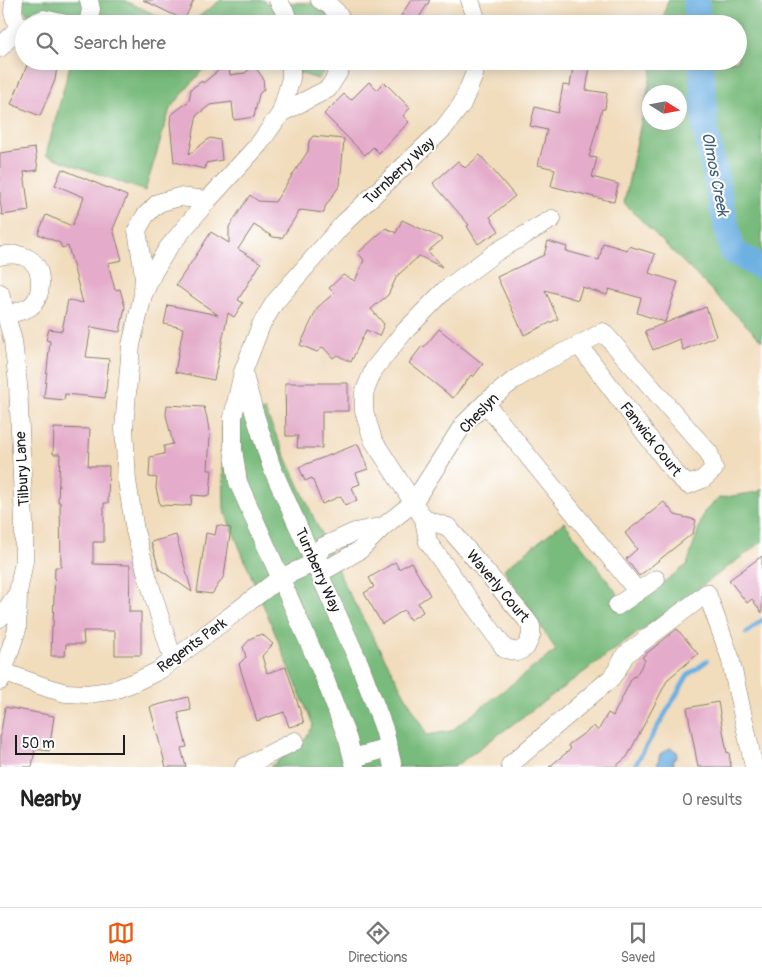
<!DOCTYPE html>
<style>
:root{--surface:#fff;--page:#f2f2f2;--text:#222;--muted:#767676;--line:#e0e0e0;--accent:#ea580c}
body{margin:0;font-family:Pangolin,sans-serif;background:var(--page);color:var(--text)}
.compass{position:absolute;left:642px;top:85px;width:45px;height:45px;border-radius:50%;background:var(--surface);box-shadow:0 2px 12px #0003;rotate:101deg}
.scale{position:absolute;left:15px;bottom:12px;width:110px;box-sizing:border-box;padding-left:5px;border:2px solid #1c1c1c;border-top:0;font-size:14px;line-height:18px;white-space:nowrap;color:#1c1c1c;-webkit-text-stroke:4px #fff;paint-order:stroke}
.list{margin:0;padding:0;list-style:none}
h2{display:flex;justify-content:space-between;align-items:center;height:65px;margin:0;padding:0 20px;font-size:21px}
h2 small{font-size:16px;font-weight:400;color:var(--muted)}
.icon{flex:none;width:28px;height:28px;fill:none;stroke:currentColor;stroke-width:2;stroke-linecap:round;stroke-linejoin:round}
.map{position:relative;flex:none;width:762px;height:767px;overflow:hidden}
.search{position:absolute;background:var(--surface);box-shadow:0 2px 12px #0003;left:15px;right:15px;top:15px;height:55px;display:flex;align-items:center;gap:12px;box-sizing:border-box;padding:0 18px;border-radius:28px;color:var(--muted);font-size:19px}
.sheet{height:140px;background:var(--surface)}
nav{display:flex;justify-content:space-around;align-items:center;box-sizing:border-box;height:70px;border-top:1px solid var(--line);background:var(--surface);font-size:14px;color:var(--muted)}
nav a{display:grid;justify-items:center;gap:2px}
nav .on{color:var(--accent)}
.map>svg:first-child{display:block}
</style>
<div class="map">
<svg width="762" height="767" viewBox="0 0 762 767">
<rect width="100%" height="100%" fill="#fff"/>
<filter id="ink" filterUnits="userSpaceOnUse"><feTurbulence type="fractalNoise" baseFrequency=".02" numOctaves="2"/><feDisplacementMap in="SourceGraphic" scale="10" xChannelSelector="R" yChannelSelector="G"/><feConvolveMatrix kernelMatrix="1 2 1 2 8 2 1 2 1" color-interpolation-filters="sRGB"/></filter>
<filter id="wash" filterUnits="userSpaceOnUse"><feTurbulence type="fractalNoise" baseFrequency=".0096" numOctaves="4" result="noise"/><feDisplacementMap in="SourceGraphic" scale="20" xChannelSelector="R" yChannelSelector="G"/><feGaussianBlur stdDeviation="1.12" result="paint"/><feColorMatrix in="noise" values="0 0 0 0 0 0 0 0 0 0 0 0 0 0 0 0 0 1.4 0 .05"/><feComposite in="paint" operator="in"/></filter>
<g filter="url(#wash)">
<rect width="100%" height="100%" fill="#f1dcbc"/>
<g fill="#79bb7d" stroke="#4a6c4c" fill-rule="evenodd">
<polygon points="17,0 123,0 176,24 35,24"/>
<polygon points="221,0 264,0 267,3 312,3 336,21 336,24 189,24"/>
<path d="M668 0H762V341L624 203 654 61H738V24H662ZM650 92H680V122H650Z"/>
<polygon points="71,61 237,61 205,67 170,109 145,191 46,155"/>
<polygon points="262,61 332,61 318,79"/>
<polygon points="265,411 345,586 427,735 451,731 556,650 504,569 564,522 628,608 687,565 704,512 719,498 758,492 762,489 762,542 454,767 270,767 304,741 313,725 224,510 222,420"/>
</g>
<polygon fill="#6db0e2" stroke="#44667f" points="670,748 676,751 677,756 673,761 675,767 657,767 660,754"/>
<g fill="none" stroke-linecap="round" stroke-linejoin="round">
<g stroke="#6db0e2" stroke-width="4.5">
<polyline points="746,633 762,620"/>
<polyline points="634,767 688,675 707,661"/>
</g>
<g stroke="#6db0e2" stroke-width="26">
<polyline points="696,0 698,24"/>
<polyline points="701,61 706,133 732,251 762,268"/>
</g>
</g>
<g id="blocks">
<g fill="#e4acca">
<polygon points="143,0 194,0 184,20"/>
<polygon points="411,0 430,0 415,24 396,24"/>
<polygon points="36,61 58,61 55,80 40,116 11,104 28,63 35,66"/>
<polygon points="574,61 591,61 586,90 607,93 605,109 602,109 589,157 597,158 592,177 618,184 614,202 551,186 555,169 538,165 547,130 530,126 535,107 558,113 563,85 570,86"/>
<polygon points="228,63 230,75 245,73 254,66 263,78 264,89 259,94 254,117 234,120 232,102 210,105 197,115 189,154 210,138 220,140 222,160 206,163 205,169 174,162 170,123 171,115 189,101 191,89 202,81 203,83"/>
<polygon points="369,82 377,89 384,82 410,108 403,116 409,122 379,153 373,147 365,155 324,114 344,94 351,100"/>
<polygon points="313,136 344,139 340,185 325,207 324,213 300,210 282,238 273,237 254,225 238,249 261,263 238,300 243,303 234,317 228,313 214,380 175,372 183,328 164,324 168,305 218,315 176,285 199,251 211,232 229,243 229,227 250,195 258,201 275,202 308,151 309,141"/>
<polygon points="35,148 38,170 24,172 29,211 2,215 0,200 0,153"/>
<polygon points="480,155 515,196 490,217 499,231 478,244 467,226 469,225 433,183 458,161 465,168"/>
<polygon points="62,169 127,196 113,229 122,260 108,263 115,290 120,289 125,307 120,332 91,327 86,357 109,359 105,398 65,394 64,400 44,398 50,341 46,340 49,329 62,331 68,300 83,303 68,246 62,248 60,243 38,234 46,215 72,226 84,197 55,185"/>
<polygon points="402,220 443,239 428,251 442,267 419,256 397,276 388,295 371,309 384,324 379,336 366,330 351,362 337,355 333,358 323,347 317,352 300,345 318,307 334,293 329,288 343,275 355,281 364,260 358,253 386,228 396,233"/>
<polygon points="548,241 567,247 566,251 599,260 603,243 627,250 629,246 655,254 649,273 678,282 665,322 637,313 641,298 609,289 607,295 582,287 578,300 545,290 558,319 524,335 497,277 544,255"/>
<polygon points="706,307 716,336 683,350 679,339 653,350 645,331"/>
<polygon points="439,329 483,364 473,377 471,375 453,398 409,363 422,346 424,347"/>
<polygon points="285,383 348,383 348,411 322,411 322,448 297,448 298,436 286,436"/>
<polygon points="167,405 204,407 207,418 210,436 208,470 212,470 210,495 205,496 192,495 191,505 184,506 160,505 156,488 157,478 149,477 150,457 164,454 164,446 173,444 166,415"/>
<polygon points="54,428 90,429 88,466 109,466 108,503 104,503 104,542 93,542 93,564 130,565 129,612 141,612 141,655 115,655 115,631 83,631 84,644 66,644 65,656 51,656 52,626 53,626 55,567 61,567 60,502 58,502 60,454 53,454"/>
<polygon points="358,444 368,469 356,473 360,484 352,487 357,501 345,505 341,496 322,504 312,478 305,481 299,467"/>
<polygon points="664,502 675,515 696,520 693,533 639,576 626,559 637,549 625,533"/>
<polygon points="217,525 231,528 224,576 212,594 197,592 206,533 215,535"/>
<polygon points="176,535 192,592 159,569 151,542"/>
<polygon points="762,556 762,613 752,599 747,603 729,580"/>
<polygon points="395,562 399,569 411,562 430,595 418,603 423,612 410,620 404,610 382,624 364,593 374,587 369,578"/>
<polygon points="677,629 698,654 668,679 627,757 615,767 549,767 571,749 568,745 594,726 598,731 608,713 613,716 633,676 635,677 645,660 642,657"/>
<polygon points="262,634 273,644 262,656 267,673 286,667 304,723 289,727 284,712 257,721 239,664 246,657 243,647 251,638"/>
<polygon points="188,697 191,710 178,713 187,747 181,748 186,767 166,767 150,707"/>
<polygon points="718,702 727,753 729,752 731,767 698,767 687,708"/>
<polygon points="5,707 54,716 49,751 35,749 32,767 0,767 0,738"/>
</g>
</g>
</g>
<g filter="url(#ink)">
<use href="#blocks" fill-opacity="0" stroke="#867c6c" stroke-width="1"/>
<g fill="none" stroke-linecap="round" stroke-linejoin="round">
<g stroke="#867c6c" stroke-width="19">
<g id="minor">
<polyline points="14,0 13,12 18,28"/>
<polyline points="278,0 286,14 287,24"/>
<path d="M320 0C331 5 339 12 343 24"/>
<polyline points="470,0 476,18 477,24"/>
<polyline points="31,24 44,19 66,24"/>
<polyline points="88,24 91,9 89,0"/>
<polyline points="0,48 18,28 24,26"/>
<polyline points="281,113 328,89 340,70 343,61"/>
<path d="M0 256C22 251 41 259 40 284 40 290 38 298 34 303 28 311 15 312 6 315"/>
<polyline points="143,290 144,275 137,230 145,216 158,203 179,197 208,200"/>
<polyline points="0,293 13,341 18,384 24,523 24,561 18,593 17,629 0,681"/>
<polyline points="244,375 254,412 272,468 360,665 384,729 393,767"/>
<polyline points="485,403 638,592"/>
<polyline points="424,519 448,527 526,619 531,626 531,636 526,647 518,652 505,649 428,542 424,519 373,440 364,411 364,393 374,369 403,333 445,290 496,252 552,219"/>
<polyline points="314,563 329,568 360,550 384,526 413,503 463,425 485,403 514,380 543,362 579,345 603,332 709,453 714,469 703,479 688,485 675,473 579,345"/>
<polyline points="314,563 322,547 355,532 384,526"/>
<polyline points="617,606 656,579"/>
<polyline points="0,618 18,593"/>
<polyline points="173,660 147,575 135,531 127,481 124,428 131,345 143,295 154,271 168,248 208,200 259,144 281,113 291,78 291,61"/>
<polyline points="0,671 48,688 66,693 86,694 111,691 135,682 160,670 280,578 314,563"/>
<polyline points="353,758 389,748"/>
<polyline points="244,767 295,741"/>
<polyline points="355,767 348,740 325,679 238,482 233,449 233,417 243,372 261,325 275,302 344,223 443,129 462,104 474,75 476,61"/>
<polyline points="512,767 510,765 611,678 617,670 625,655 707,593 730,657 754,767"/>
</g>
</g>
<use href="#minor" stroke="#fff" stroke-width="18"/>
</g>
</g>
<g text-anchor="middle" stroke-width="4" stroke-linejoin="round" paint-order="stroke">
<g font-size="15" fill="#1c1c1c" stroke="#fff">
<text transform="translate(399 171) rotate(-43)" y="5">Turnberry Way</text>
<text transform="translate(479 413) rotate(-46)" y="5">Cheslyn</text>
<text transform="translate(651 439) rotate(52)" y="5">Fanwick Court</text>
<text transform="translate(22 469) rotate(-93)" y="5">Tilbury Lane</text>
<text transform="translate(318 570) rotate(66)" y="5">Turnberry Way</text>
<text transform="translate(498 586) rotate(50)" y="5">Waverly Court</text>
<text transform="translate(192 645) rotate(-36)" y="5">Regents Park</text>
</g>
<g font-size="16" font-style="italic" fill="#405f75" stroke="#fff">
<text transform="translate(716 174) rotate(79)" y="6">Olmos Creek</text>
</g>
</g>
</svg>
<svg class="compass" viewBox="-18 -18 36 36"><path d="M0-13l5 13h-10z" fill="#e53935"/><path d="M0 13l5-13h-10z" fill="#767676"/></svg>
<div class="scale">50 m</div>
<div class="search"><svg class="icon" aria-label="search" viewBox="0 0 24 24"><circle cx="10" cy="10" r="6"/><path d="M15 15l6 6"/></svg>Search here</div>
</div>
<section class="sheet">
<h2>Nearby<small>0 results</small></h2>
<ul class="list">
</ul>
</section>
<nav>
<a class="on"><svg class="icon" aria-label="map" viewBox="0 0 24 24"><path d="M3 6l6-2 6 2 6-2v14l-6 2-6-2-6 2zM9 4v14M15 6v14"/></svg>Map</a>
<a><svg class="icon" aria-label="directions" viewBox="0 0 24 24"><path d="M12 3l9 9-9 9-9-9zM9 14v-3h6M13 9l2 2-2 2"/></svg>Directions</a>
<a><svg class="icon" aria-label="saved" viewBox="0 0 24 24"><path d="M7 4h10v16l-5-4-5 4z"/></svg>Saved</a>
</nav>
